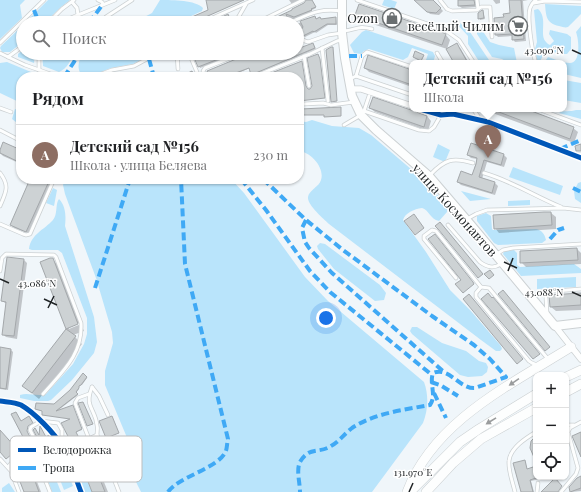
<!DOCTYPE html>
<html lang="ru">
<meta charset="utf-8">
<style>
:root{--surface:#fff;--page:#f6f6f6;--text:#202124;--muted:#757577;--line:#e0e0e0;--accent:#696e70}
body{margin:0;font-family:"Playfair Display",serif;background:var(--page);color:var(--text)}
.controls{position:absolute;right:12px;bottom:12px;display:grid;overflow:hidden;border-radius:8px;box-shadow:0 1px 3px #0004}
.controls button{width:36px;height:36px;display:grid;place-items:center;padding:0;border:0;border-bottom:1px solid var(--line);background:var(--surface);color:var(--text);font:20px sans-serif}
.you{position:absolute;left:326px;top:318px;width:14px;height:14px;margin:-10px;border:3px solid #fff;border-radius:50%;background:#1a73e8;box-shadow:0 0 0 6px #1a73e833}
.badge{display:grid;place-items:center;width:26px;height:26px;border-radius:50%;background:var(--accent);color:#fff;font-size:13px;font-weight:700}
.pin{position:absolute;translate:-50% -33px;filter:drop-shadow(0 1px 2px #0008)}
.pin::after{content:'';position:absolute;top:21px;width:14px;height:12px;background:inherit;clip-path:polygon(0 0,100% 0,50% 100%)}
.popup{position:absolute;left:409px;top:60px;width:158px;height:52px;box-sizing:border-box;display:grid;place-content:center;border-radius:8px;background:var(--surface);filter:drop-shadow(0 1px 3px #0005);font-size:13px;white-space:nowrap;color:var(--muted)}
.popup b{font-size:15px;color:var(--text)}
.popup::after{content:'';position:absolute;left:50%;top:100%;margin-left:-8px;border:8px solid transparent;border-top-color:var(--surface)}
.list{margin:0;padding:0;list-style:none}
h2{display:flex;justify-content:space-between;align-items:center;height:52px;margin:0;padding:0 16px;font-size:17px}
h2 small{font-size:13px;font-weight:400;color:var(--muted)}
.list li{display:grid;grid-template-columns:26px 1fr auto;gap:12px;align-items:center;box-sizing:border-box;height:60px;padding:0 16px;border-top:1px solid var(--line)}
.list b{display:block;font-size:15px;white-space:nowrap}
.list p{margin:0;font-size:13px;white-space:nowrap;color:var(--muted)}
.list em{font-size:13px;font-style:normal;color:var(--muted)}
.icon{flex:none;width:22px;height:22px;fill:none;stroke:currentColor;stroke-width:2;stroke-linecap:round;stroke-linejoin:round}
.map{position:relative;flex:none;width:581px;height:492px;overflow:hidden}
.search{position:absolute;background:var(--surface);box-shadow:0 1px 3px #0004;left:16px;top:16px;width:288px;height:44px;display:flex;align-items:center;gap:10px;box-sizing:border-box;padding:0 14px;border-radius:22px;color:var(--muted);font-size:15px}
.panel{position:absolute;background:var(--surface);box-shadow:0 1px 3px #0004;left:16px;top:72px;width:288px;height:112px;border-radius:16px}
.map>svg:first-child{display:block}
</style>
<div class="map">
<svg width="581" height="492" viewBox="0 0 581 492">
<rect width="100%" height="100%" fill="#f0f6fa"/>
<g fill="#b9e4fb">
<polygon points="0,0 25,0 20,5 22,18 0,39"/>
<polygon points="48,0 70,0 61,7 44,23 25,23"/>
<path d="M160 0C174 0 195 0 203 8L202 11 176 23H133L152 13Z"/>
<polygon points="384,0 391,0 397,2 394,9 382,5"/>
<path d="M545 4 581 6V14L568 27C565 28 563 27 559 26 546 23 546 16 545 4Z"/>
<path d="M538 9C547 17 541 30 544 39 544 40 547 43 548 44L550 45 554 41 549 34 550 30 567 34 571 37V49L567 54H564L548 51 544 54 540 61 537 60 535 49 537 42 534 10Z"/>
<polygon points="460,23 470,32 491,63 480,63 468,44 468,36 457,24"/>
<polygon points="23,25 23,42 10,52 2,52 0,48 1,46"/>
<path d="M581 26V78L564 74V63H544L548 57C554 59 563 63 570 63 581 63 579 40 576 32Z"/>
<polygon points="366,30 433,52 435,56 433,63 425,63 428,54 412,48 408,57 403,60 369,49 364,51 361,54 354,53 350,45 362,32"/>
<polygon points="479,30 482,30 490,42 499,45 514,48 517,63 508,63 502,59 492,57 477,34 477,32"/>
<polygon points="23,50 23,53 35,53 34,63 18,57 18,54"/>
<path d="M42 53H74C71 60 67 69 59 72L43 66Z"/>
<path d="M82 53H155L133 64 111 68 88 77 82 76C76 67 79 62 82 53Z"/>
<polygon points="7,62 43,77 21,77 21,103 0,93 0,63"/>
<polygon points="564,80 581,83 581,103 564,100"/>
<polygon points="15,109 21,111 21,126 12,119"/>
<path d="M576 110H581V119L559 113C563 110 571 112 576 110Z"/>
<path d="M312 120 332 126 359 128 371 135 425 181 447 206V212L439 221C430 219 429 210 422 208 414 209 405 213 403 220L426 252 450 290 470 310 501 346 502 349 500 351H496L481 340 329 224C324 219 307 205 308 197 309 190 319 187 321 180 325 168 311 152 299 151V121L306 122Z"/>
<polygon points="438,144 450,150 445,162 433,157"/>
<polygon points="513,167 563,186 560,195 509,177"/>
<path d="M65 179H231L244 193 305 277 328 301 424 382C429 395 428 411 423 423L372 492H141C137 484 131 473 131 464 131 460 133 457 133 452L105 385V371L113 343 112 332 96 278 65 194 63 185Z"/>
<polygon points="581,182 581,203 575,199 574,191 578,183"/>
<polygon points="53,188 57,190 54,206 46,203"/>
<polygon points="461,191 491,199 470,201"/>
<path d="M59 199C66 206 66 217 65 226L94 317 97 342 94 353 72 380 51 400 48 401H34L20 398V395C28 392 37 397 46 394L73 364 84 344 87 334V318L62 253 58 250H32L29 249C31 234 44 230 53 220 58 214 55 204 59 199Z"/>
<polygon points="530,200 530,205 508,206 508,201"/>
<path d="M486 213 491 216 492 229 493 230 536 229C542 230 545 235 546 240L542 243 498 245 494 243 477 221V216Z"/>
<polygon points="320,243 325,244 380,285 386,293 384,300 375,301 334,269 318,249 317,246"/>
<polygon points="514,250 517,253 517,265 520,267 574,264 581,269 581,273 521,276 503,254 504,251"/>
<polygon points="576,277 576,287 537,289 537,279"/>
<polygon points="412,327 417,327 442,343 466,351 479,361 486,363 488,367 487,372 482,376 468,377 460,375 412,334 410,331"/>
<polygon points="77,453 92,492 84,492 70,458 71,455"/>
<polygon points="98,460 104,477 100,479 93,462"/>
<polygon points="64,464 73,486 64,490 55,467"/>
<polygon points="51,472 53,472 61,492 52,492 46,475"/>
<polygon points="9,483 15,492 2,492 2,488"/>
</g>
<g fill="#0003">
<polygon points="207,0 244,0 203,18 198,23 196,21 192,23 180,23 209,10"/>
<polygon points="289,0 300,0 292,4"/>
<polygon points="307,0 312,0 316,8 312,10 312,11 288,23 267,23 294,11 306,3"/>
<polygon points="416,0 433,0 443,11 439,15 430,14"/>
<polygon points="459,0 477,0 477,7 462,8 459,6"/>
<polygon points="493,0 500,0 500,3 496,4"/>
<polygon points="510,0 528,0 523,1 526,41 515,42 513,39 513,36 498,37 496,35 495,19 505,18 511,14"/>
<polygon points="360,5 446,35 450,40 447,49 361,20 356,15"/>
<polygon points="483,11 485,19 480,20 479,14"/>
<polygon points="314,17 316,20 336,18 337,25 328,25 316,33 315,32 305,37 299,34 297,35 297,24"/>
<polygon points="297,43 301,49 313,44 316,49 253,75 250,68 229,77 210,77 242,58 244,53 246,53 245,56 248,58 254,56 255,53 297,53"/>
<polygon points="456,44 461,49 469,63 455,63"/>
<polygon points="193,53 238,53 200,68"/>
<polygon points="365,68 412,71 412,87 369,72"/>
<polygon points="370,108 427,116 431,121 428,131 375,112"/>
<polygon points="488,109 523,109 573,128 578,132 574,143 490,112"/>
<polygon points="21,151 21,164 3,156 0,153"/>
<polygon points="468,155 504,155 507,158 504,167 487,162 482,179 495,183 498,186 495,195 461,185 458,182 472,176 477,159 471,158"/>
<polygon points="31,179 50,179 53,182 30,234 14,228 11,225"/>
<polygon points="551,213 556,217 556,229 499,233 495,228"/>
<polygon points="577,249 581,253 581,264 526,267 521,262 521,252"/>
<polygon points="52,259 59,266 81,322 69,327 69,329 81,324 84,331 73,335 82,344 39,399 23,386 67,329 41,262"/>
<polygon points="24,260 27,263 17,339 6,337 3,334 7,304 2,301"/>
<polygon points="581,294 581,310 556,311 551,307"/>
<polygon points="0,348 11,350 13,352 8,390 0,389"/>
<polygon points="83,375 87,378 82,385 78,386 79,389 76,393 78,395 56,412 73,407 82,430 76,432 79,439 72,442 71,419 36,409 54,405 71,391"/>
<polygon points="88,450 94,457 108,492 93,492"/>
<polygon points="525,461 527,469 536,467 536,477 551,477 546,479 544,478 531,481 534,492 522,492"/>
<polygon points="32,475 36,479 41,492 25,492"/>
<polygon points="581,477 581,491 571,492 570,488"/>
</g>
<g fill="#cdd2d4" stroke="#a4a8ab">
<polygon points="206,0 244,0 192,23 178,23 208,10"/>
<polygon points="306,0 312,0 316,7 311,9 312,10 294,17 286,14 288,20 281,23 264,23 292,10 292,9 304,3"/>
<polygon points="414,0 433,0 441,8 436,13 427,12"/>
<polygon points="458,0 474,0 475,5 458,6"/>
<polygon points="509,0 521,0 524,39 512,40 512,34 495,35 494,18 504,17 503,14 510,13"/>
<polygon points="359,4 444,33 446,34 442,45 355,15"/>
<polygon points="482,10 483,10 484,18 478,19 478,13"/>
<polygon points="228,14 232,23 220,23 218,19"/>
<polygon points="315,16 316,19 320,17 321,19 336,17 336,24 327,24 314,32 313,31 303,36 299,33 303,27 300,21"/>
<polygon points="313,43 315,48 251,75 249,68 225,77 209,77 207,71 241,57 243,53 247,57 253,55 254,53 297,53 297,49"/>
<polygon points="457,43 460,49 468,63 454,63 446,49"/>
<polygon points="331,47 333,47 337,101 331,102 326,50"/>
<polygon points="415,51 424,55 421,61 413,57"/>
<polygon points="192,53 234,53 198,67"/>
<polygon points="318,54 320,59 325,98 299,101 299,77 296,77 295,74 287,77 261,77 302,61 306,86 308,89 310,89 312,86 307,58"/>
<polygon points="368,55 412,70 412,85 364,68"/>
<polygon points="192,71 195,77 180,77"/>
<polygon points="373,97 411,110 414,110 419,113 427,116 424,127 369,108"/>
<polygon points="341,107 341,116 324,117 324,115 302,115 301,109"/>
<polygon points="491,109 526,109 574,127 570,139"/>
<polygon points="3,142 21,150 21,163 0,153 0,150"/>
<polygon points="471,143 504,154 501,165 484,160 479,177 495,182 492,193 457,182 461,171 472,175 476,164 477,158 467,155"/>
<polygon points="581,144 581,151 576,151 575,146"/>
<polygon points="30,179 50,179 26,232 10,225"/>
<polygon points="544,212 551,212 552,225 494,229 493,215"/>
<polygon points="414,214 424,228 415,235 404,221"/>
<polygon points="440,222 483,274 478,278 438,229 435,226"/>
<polygon points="435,234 473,282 474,284 463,293 455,284 461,280 428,239"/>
<polygon points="577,248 578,260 520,263 520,251"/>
<polygon points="7,257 24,259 14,336 2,335 6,302 1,301"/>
<polygon points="50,258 53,258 78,324 66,329 40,262"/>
<polygon points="490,270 494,275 489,279 484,274"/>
<polygon points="503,290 550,347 545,351 498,294"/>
<polygon points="488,293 492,298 493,297 540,354 533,359 481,299"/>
<polygon points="581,293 581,305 550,307 549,295"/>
<polygon points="469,294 523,359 517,364 463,299"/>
<polygon points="66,329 76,336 32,393 22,386"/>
<polygon points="0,347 11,349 6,389 0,388"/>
<polygon points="83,373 87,377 81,385 79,386 79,388 76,392 78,394 56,411 73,405 82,429 76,432 79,438 71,442 61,423 70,419 42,415 42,411 35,409 36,403 54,404 70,390"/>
<polygon points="83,402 93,424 87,426 78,403"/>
<polygon points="16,412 21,421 29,416 33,423 28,426 27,431 39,455 34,458 11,414"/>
<polygon points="112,416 119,433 106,438 99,421"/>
<polygon points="40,426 46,437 49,435 57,447 45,452 33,430 35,428 39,435"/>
<polygon points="0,430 17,449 17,450 6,459 0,452"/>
<polygon points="581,432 581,457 572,436"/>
<polygon points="536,436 536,462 530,448 531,441"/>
<polygon points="88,449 93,462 105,492 92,492 77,453"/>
<polygon points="22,455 28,462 23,465 19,458"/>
<polygon points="525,460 527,469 536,466 536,478 530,480 533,492 521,492 513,463"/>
<polygon points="32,473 39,492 24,492 19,479"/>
<polygon points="581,476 581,488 570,492 569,487 577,478"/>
<polygon points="555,478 562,486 558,492 541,492"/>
</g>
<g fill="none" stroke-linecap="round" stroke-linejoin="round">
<g stroke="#ccd1d3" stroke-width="4.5">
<g id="service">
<polyline points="98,0 102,2 103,4"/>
<polyline points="357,0 445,30 459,40 474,63"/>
<polyline points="440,0 447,9 452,11 477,10 481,7 490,7 492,37"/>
<polyline points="477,0 478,9"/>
<polyline points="534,3 545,1 581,2"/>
<polyline points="78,15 115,0"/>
<polyline points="106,17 132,0"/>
<polyline points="48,23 62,9 74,0"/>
<polyline points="53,23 66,20 78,15 77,8 72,2"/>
<polyline points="201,23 253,0"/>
<polyline points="235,23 246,4"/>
<polyline points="256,23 303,0"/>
<path d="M289 23C310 14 318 8 342 11"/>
<path d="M343 31C357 30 357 25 372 29"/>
<polyline points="297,36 305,41 308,42 328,35 342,33"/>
<polyline points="0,43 44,0"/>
<polyline points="322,48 328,101"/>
<polyline points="0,53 8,57 23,46"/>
<polyline points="39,53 39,70"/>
<polyline points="177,53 178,69"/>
<polyline points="189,53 199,77"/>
<polyline points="437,53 443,63"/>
<polyline points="247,54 251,53"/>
<polyline points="304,56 309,86"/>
<polyline points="8,57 25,65 59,77"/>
<path d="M535 60C532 50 527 18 530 8 531 5 533 2 536 0"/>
<polyline points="356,76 412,95"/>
<polyline points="93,77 112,70 134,66 158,53"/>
<polyline points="205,77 203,71 205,68 240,54"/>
<polyline points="236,77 243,74"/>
<polyline points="253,77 310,54 337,41 342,40"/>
<polyline points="350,79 356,76 362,56 367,52 412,67"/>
<polyline points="304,104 323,103 331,105 354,102"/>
<polyline points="0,108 11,112"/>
<polyline points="473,109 480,119"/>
<polyline points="538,109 581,125"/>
<polyline points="364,111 369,96"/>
<polyline points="344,125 361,115 364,111 419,130 429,131 434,127 441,115"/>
<polyline points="0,130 21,141"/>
<polyline points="573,154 581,154"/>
<path d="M0 173C10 186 6 192 0 206"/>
<path d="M484 173C512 181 534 196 561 207"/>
<path d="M430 175C445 159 453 157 473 163"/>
<polyline points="467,219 476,214 487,210 563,208 581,210"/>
<polyline points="0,224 23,234 26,235 30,234 54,179"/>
<path d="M448 225 480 262C487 267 493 269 501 264"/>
<polyline points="497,254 503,250 513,248 581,244"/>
<path d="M0 271 2 258 6 254 54 255 56 257 81 323C83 354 63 371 43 394"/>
<polyline points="456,278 424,239 424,236 432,230 436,231 481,287 489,288 548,359"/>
<polyline points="481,287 476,293 476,297 529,361 532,363 537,365"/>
<polyline points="532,297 542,292 581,289"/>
<polyline points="546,298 547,314"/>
<path d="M92 387C84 407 95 408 97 425 98 428 97 432 97 435"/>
<polyline points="92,387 99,396 108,415"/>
<polyline points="566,425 574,425"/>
<polyline points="89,439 75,403 78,398 89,394"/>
<polyline points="64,450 97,435 119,492"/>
<polyline points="43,455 30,430 31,427 41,421 58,423 62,430 62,444"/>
<polyline points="0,459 11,471 19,492"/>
<polyline points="8,467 20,453 19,444"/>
<polyline points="12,475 34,466 42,472 50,492"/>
<path d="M515 492C513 483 508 471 509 461 510 448 526 438 536 432"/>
<polyline points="537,492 538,483"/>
<polyline points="561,492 576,474 578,468 568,432 570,428 581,422"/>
</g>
</g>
<g stroke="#ccd1d3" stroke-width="7">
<g id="minor">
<polyline points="351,89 361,89 412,106"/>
<polyline points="420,109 441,115 453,114 488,122 581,158"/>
<polyline points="555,326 581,359"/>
<path d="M0 401C7 402 15 402 21 405 35 413 54 433 62 446 71 460 75 477 81 492"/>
</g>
</g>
<g stroke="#ccd1d3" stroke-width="10">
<polyline id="secondary" points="342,0 342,33 345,58 352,96 361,115 376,130 429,176 471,225 555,326 581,323"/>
</g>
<g stroke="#ccd1d3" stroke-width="10">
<g id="trunk">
<polyline points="566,377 581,370"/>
<polyline points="566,392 581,384"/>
<path d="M407 492C434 421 510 385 571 347"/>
<polyline points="410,492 460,442 479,429 536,394"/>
<polyline points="426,492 453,463 481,439 536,408"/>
</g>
</g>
<use href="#service" stroke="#fdfefe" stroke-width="3"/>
<use href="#minor" stroke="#fdfefe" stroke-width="5.5"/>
<use href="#secondary" stroke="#fdfefe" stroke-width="8"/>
<use href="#trunk" stroke="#fdfefe" stroke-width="9"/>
<g stroke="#3fa9f5" stroke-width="4" stroke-dasharray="8 4" stroke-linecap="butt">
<polyline points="34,10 39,23"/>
<polyline points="89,23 103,4"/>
<polyline points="349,56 362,56"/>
<polyline points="149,59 154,77"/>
<polyline points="64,77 74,62 78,53"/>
<polyline points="560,149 581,140"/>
<polyline points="241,179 266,210 310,271 330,292 432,375"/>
<path d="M263 179 306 220 343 250 432 316 474 345 490 359 506 377 475 388C459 389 449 366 433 373 429 384 437 395 430 405 403 410 375 413 352 428 344 434 339 442 331 446 319 454 309 446 300 462 296 470 300 483 300 492"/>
<polyline points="573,188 581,192"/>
<polyline points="306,220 302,228 305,242 309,248 332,273 444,372"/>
<polyline points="550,239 558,230 564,228"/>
<polyline points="95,288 130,179"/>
<polyline points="431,382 440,385 458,396"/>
<polyline points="434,393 446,418"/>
<path d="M168 492C179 476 218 469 226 451 227 448 227 443 228 439L185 264 181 179"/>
</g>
<g stroke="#fff" stroke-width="8">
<g id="cycleway">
<polyline points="420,109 441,115 453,114 488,122 581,158"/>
<path d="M0 401C7 402 15 402 21 405 35 413 54 433 62 446 71 460 75 477 81 492"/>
</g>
</g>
<use href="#cycleway" stroke="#0057b8" stroke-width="5"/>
</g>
<defs><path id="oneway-solid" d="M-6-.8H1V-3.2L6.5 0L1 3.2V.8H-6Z"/></defs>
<g fill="#9a9c9d">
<use href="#oneway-solid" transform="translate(514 382) rotate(146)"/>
<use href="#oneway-solid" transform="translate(491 421) rotate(148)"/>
</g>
<path fill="none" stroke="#202426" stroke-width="1.5" d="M572 50 581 54M504 262 517 268M508 271 513 258M0 279 9 283M572 292 581 296M44 299 57 305M48 308 54 296M409 492 413 483"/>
<defs>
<g id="shop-ring" transform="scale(1)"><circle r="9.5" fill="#fff" stroke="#696e70" stroke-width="1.5"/><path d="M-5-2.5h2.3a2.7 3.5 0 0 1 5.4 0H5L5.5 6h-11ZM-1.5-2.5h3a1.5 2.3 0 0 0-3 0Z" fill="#696e70"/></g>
<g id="supermarket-ring" transform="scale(1)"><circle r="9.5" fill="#fff" stroke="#696e70" stroke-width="1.5"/><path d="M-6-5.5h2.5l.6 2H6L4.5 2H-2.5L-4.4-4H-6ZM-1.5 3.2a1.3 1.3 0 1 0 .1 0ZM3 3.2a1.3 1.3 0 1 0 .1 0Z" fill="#696e70"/></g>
</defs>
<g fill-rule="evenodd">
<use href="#shop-ring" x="392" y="18"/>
<use href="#supermarket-ring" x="518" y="26"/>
</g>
<g text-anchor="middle" stroke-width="3" stroke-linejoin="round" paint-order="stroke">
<g font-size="13" fill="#202426" stroke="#fff" text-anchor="end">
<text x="378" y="23">Ozon</text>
<text x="504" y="31">весёлый Чилим</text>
</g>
<g font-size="13" fill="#202426" stroke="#fff">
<text transform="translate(455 210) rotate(48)" y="5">улица Космонавтов</text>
</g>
</g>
<rect x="10" y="436" width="132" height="46" rx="6" fill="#fff" stroke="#bcbdbe" stroke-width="1"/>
<rect x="18" y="448" width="18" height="4" fill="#0057b8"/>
<rect x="18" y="466" width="18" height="4" fill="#3fa9f5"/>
<g font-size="11" fill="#202426">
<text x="43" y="454">Велодорожка</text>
<text x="43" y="472">Тропа</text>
</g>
<g font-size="10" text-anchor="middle" fill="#202426" stroke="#fff" stroke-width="3" stroke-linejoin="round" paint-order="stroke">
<text x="544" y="54">43.090°N</text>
<text x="37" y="287">43.086°N</text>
<text x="544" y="296">43.088°N</text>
<text x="413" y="476">131.970°E</text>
</g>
</svg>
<div class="controls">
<button>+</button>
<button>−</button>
<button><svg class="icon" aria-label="locate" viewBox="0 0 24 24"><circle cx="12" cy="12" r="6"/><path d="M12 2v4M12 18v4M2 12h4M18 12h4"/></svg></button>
</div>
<div class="you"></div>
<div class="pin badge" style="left:488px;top:158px;background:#8d6e63">A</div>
<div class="popup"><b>Детский сад №156</b>Школа</div>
<div class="search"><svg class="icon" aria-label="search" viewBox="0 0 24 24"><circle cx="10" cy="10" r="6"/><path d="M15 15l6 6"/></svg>Поиск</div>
<section class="panel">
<h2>Рядом<small></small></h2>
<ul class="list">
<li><span class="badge" style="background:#8d6e63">A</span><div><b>Детский сад №156</b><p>Школа · улица Беляева</p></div><em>230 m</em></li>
</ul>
</section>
</div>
